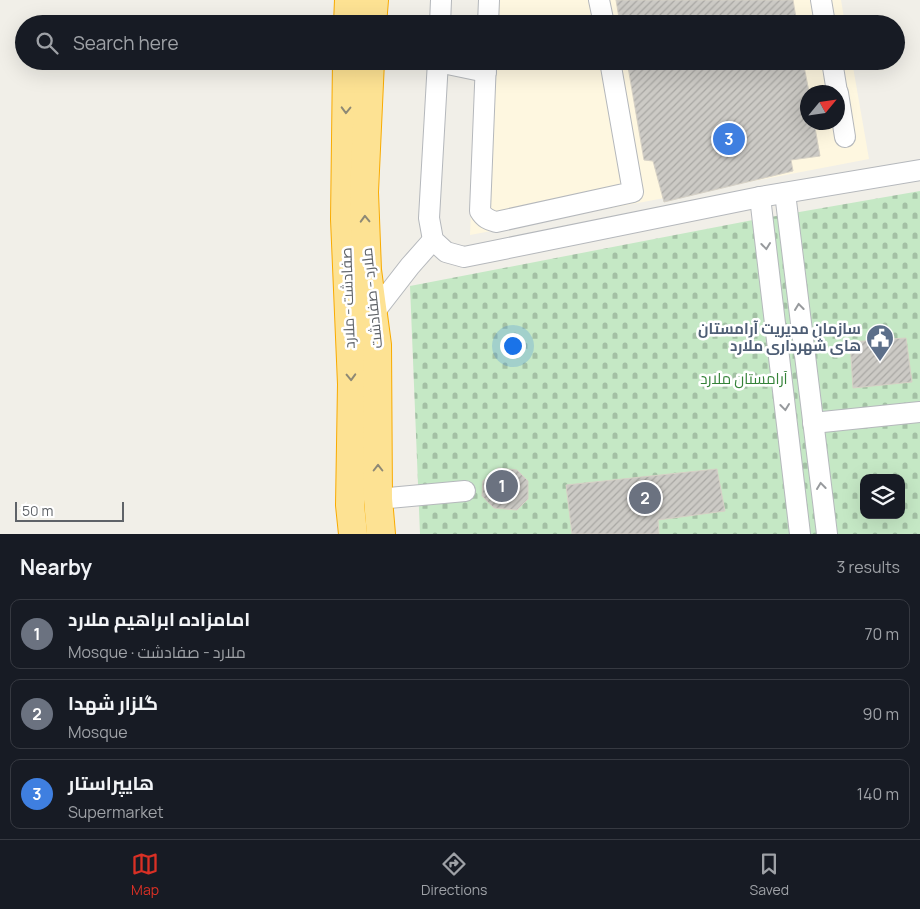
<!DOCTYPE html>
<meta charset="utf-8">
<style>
:root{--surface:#171b24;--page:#20242c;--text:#f1f3f6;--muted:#9ea1a6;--line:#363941;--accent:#d93025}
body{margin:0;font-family:Manrope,Cairo,sans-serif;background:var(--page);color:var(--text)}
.controls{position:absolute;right:15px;bottom:15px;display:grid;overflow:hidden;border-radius:10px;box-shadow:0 5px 20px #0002}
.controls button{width:45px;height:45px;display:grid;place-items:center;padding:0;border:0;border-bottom:1px solid var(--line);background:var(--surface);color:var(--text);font:25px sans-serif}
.compass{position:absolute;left:800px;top:85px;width:45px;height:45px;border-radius:50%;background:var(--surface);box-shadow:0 5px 20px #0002;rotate:61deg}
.scale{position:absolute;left:15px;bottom:12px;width:109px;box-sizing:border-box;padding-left:5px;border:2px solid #5f6368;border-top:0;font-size:14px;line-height:18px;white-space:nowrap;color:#5f6368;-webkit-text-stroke:4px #fff;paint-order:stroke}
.you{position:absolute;left:512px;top:345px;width:18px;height:18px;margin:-12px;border:4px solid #fff;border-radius:50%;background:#1a73e8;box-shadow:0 0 0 8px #1a73e833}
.badge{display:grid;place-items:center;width:32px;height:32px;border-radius:50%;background:var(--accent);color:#fff;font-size:16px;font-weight:700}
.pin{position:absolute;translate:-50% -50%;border:2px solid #fff;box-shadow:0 1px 5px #0006}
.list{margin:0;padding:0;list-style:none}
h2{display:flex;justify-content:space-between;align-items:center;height:65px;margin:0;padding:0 20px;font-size:21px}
h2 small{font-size:16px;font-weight:400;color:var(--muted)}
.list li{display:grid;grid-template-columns:32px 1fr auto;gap:15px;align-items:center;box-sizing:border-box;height:70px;margin:0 10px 10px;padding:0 10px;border:1px solid var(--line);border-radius:10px}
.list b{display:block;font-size:19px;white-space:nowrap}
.list p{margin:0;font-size:16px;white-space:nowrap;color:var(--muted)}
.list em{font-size:16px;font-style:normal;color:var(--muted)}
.icon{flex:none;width:28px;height:28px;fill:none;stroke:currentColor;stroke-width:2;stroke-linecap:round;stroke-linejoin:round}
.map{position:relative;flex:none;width:920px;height:534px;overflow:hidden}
.search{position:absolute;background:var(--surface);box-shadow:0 5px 20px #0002;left:15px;right:15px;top:15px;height:55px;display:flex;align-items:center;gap:12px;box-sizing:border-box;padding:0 18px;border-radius:28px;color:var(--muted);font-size:19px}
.sheet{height:305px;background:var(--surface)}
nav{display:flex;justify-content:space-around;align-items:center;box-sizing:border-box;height:70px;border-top:1px solid var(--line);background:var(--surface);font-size:14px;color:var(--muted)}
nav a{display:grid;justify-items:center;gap:2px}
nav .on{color:var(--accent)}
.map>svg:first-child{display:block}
</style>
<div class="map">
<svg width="920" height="534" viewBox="0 0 920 534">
<defs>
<pattern id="cemetery-stones" width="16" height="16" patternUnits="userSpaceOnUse" patternTransform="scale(1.25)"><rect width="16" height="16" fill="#c5e8c5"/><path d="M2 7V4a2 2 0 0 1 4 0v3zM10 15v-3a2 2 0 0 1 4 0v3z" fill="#a3c0a4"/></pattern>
<pattern id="building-hatch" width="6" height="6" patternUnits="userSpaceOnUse" patternTransform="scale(1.25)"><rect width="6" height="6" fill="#cccac5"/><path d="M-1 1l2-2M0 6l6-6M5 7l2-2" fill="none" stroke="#a9a8a4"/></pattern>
</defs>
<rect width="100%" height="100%" fill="#f1efe8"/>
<g fill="#fef7e0" fill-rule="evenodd">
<polygon points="481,0 841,0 845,24 480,24"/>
<path d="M478 61H852L869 159 470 235ZM808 92H838V122H808Z"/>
</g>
<path fill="url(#cemetery-stones)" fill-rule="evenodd" d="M920 191V534H420L410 286 753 220ZM864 478H901V515H864Z"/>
<g fill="url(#building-hatch)" stroke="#d6d1c6">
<polygon points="616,0 793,0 797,24 620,24"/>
<polygon points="627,61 803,61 809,92 808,92 808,122 814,122 820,156 791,160 793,171 664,202 653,161 644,160"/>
<polygon points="906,338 912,382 853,388 850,342"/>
<polygon points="498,468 517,470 528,481 528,499 517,510 494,508 482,496 483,481"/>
<polygon points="717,469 725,511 658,520 659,534 572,534 566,485"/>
</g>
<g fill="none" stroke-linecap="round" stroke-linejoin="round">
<g stroke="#b5b8bc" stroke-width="22">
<g id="minor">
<polyline points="599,0 604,24"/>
<polyline points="821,0 825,24"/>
<polyline points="440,24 441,0"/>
<polyline points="488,24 489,0"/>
<polyline points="438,61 429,218 433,240 446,252 464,257 760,197 920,170"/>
<path d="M486 61 480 211C484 218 489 220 496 222L633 192 610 61"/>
<polyline points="832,61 837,92"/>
<polyline points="438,62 486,72"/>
<polyline points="838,93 845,137"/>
<polyline points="785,193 827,534"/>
<polyline points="760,197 800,534"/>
<polyline points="372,315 410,266 433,240"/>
<polyline points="813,423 920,412"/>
<polyline points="378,499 465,491"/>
</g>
</g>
<g stroke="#f9ab00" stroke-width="30">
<g id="highway">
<polyline points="348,24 349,0"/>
<polyline points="372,24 374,0"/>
<polyline points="347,61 345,219 352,384 350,505 353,534"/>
<polyline points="370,61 364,192 367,270 377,345 378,499 381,534"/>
</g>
</g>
<use href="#minor" stroke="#fff" stroke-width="20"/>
<use href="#highway" stroke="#fde293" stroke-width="28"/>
</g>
<defs><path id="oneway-chevron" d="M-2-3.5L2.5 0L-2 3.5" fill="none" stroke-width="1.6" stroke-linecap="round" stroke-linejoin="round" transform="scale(1.25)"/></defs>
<g stroke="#8e8975">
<use href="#oneway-chevron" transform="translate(346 110) rotate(91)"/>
<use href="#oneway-chevron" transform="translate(365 219) rotate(-92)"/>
<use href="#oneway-chevron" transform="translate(351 377) rotate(88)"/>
<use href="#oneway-chevron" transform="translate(378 468) rotate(-90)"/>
</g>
<g stroke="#979a9d">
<use href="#oneway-chevron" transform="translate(766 246) rotate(83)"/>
<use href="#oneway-chevron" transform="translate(799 307) rotate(-97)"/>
<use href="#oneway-chevron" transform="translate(785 407) rotate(83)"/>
<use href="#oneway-chevron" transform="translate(821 486) rotate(-97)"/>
</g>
<defs>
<g id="civic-pin" transform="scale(1.4375)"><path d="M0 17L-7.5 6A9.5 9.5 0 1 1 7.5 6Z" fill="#5c6f8a" stroke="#fff"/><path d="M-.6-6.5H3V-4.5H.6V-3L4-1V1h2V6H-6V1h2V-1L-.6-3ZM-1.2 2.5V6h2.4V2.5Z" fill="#fff"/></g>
</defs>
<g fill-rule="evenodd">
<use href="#civic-pin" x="880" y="338"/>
</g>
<g text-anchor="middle" stroke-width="5" stroke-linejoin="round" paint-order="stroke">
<g font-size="15" fill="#5f6368" stroke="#fff">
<text transform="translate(348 298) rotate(-92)" y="5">صفادشت - ملارد</text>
<text transform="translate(372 298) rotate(-96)" y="5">ملارد - صفادشت</text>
</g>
<g font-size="15" font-weight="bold" fill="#4e5e75" stroke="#fff" text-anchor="end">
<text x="861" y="334">سازمان مدیریت آرامستان<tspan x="861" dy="17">های شهرداری ملارد</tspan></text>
</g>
<g font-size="15" fill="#348238" stroke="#fff">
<text x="744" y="384">آرامستان ملارد</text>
</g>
</g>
</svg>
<div class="controls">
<button><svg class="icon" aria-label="layers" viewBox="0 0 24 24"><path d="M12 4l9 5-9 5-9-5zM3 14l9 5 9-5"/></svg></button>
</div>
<svg class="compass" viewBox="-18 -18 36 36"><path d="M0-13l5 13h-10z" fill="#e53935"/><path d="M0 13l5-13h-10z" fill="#9ea1a6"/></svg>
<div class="scale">50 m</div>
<div class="you"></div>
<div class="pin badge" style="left:502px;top:486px;background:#6b7280">1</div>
<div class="pin badge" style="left:645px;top:498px;background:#6b7280">2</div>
<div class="pin badge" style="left:729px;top:139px;background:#3f7fe0">3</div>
<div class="search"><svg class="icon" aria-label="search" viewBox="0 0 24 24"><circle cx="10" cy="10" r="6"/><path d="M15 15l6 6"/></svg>Search here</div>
</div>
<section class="sheet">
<h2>Nearby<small>3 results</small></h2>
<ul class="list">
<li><span class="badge" style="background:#6b7280">1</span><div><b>امامزاده ابراهیم ملارد</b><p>Mosque · ملارد - صفادشت</p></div><em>70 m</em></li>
<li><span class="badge" style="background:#6b7280">2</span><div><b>گلزار شهدا</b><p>Mosque</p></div><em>90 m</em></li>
<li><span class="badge" style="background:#3f7fe0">3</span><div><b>هایپراستار</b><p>Supermarket</p></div><em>140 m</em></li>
</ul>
</section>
<nav>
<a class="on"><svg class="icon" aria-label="map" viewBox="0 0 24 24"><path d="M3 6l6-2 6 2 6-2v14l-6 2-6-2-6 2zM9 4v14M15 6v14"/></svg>Map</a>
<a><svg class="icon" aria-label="directions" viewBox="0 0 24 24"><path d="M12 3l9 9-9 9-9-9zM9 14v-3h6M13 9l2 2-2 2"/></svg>Directions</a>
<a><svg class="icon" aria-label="saved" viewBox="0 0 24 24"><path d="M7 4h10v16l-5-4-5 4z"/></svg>Saved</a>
</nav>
